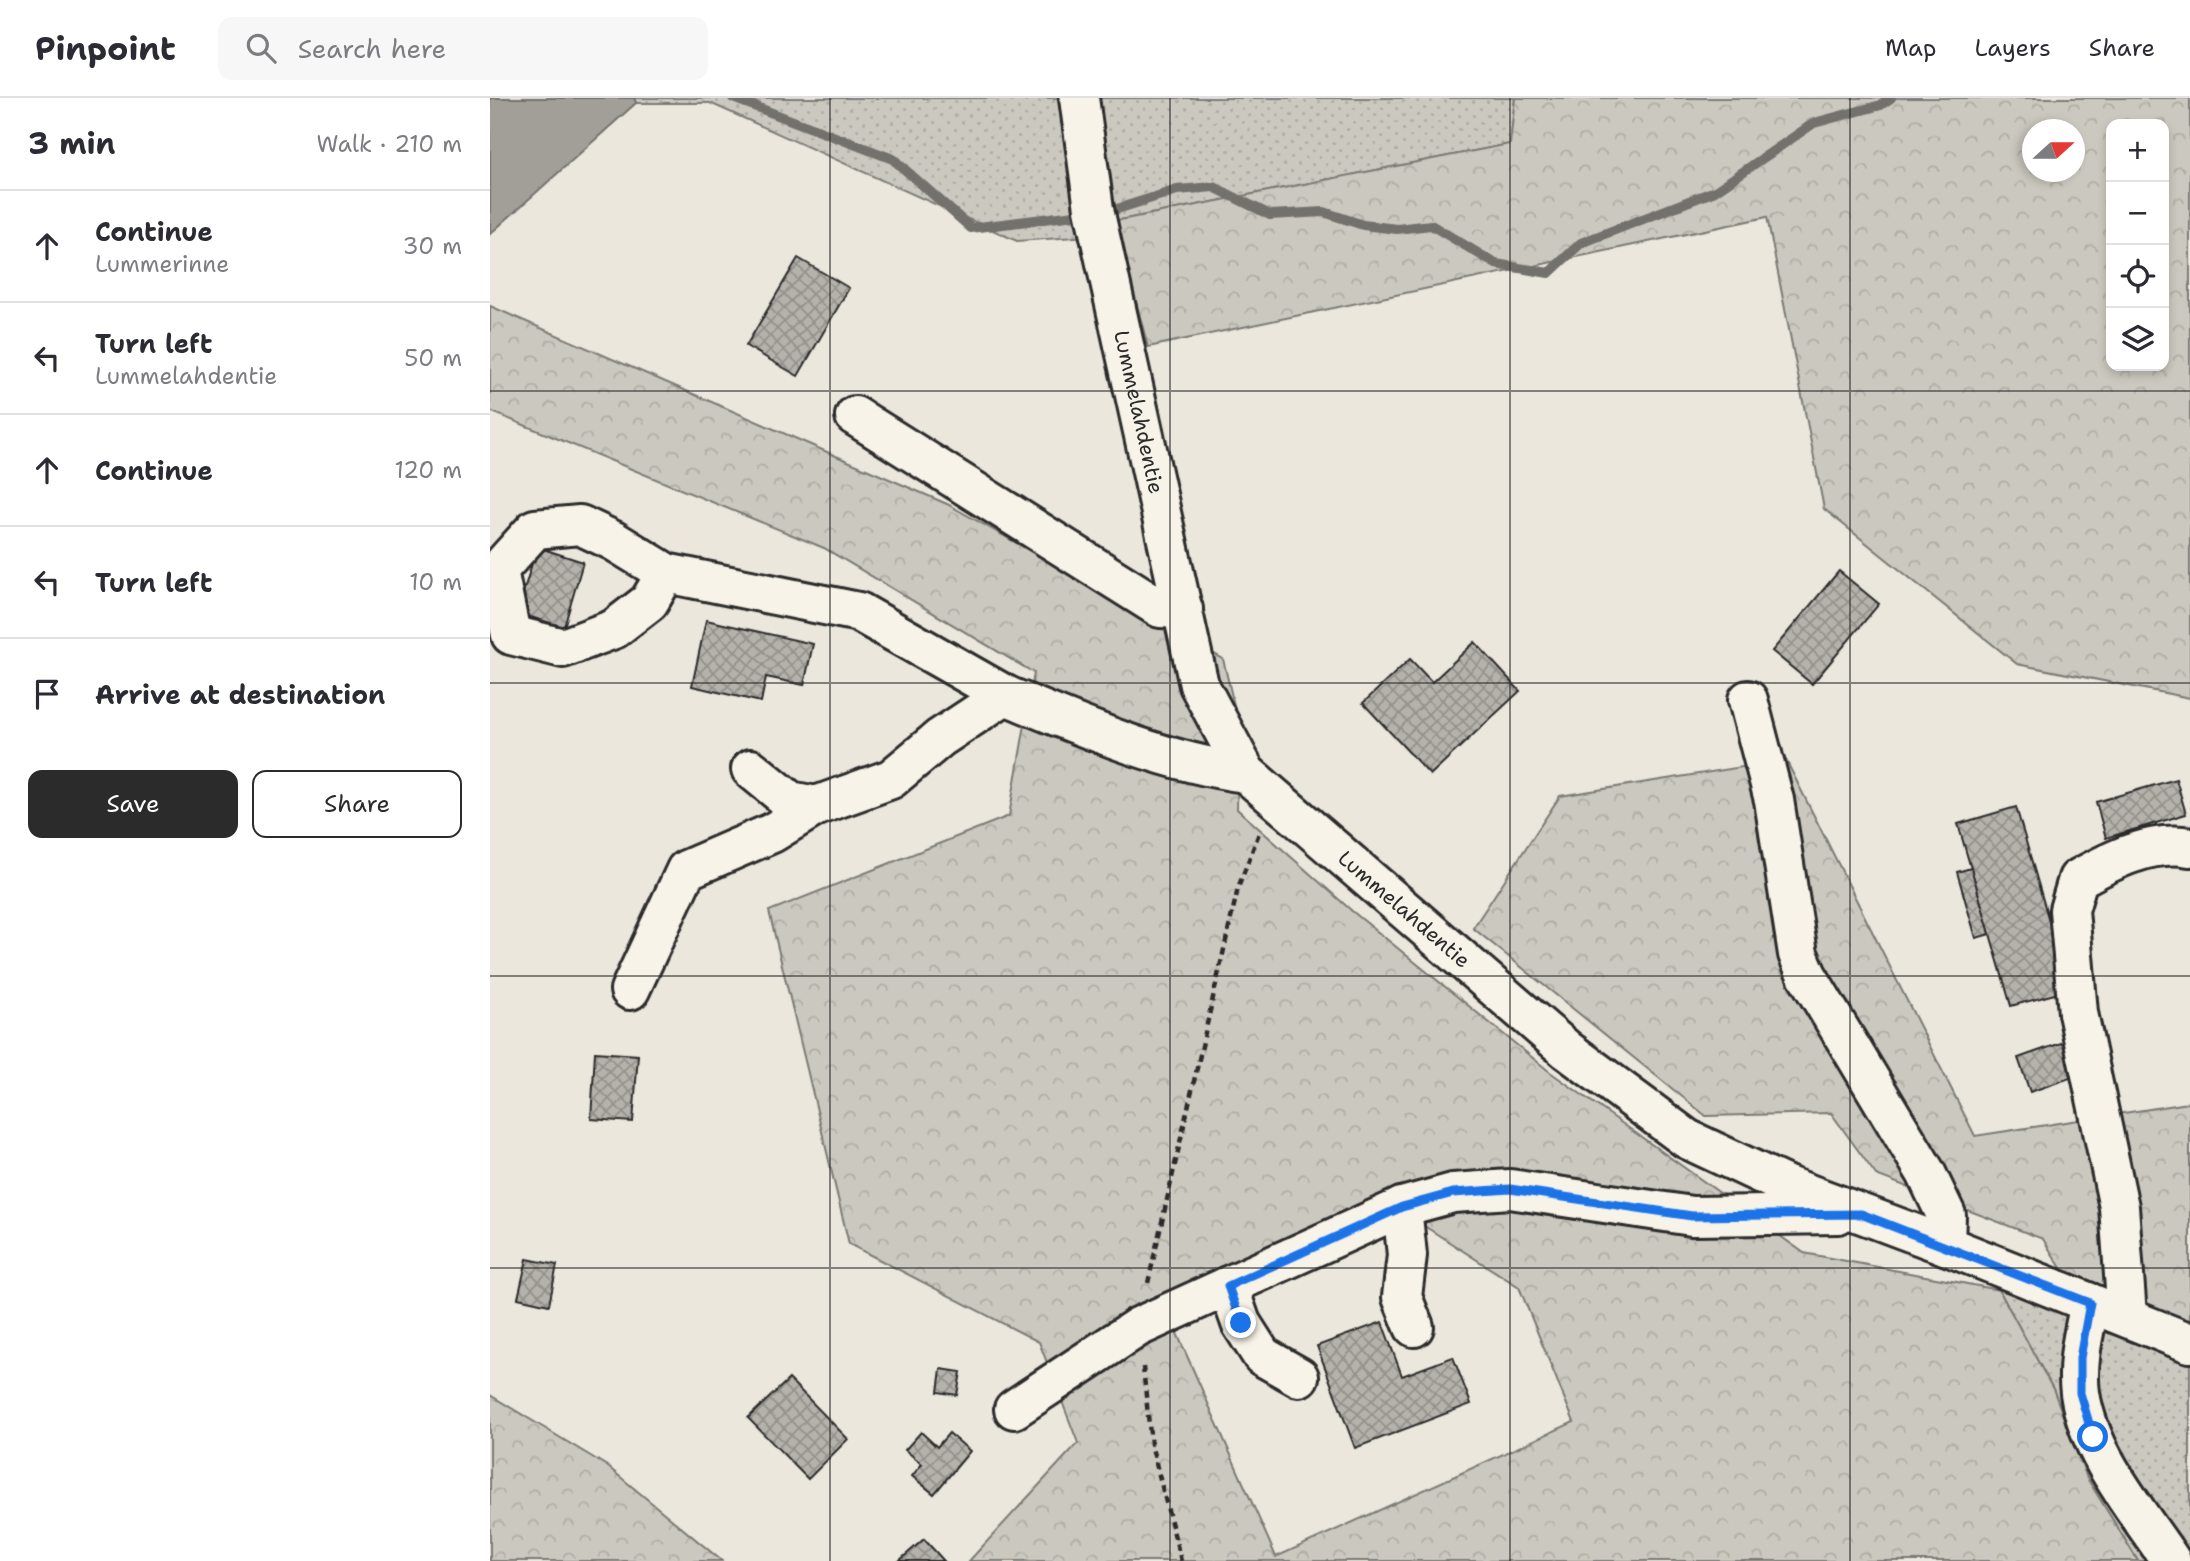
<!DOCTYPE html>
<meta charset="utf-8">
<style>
:root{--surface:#fff;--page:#f7f7f7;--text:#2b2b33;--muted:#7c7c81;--line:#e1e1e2;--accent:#2b2b2b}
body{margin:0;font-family:"Shantell Sans",sans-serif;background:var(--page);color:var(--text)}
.controls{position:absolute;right:21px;top:21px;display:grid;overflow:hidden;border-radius:14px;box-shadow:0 4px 10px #0003}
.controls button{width:63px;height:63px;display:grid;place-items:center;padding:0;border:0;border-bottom:2px solid var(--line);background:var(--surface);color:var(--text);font:35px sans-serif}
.compass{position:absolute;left:1532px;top:21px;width:63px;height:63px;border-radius:50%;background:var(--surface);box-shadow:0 4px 10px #0003;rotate:69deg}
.stop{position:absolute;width:21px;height:21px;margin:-16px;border:5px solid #1a73e8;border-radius:50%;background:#fff}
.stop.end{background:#1a73e8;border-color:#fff;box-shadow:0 2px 7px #0008}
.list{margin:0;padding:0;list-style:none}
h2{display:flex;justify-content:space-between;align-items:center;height:91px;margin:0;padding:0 28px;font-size:30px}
h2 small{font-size:23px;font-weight:400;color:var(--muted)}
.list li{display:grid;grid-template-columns:46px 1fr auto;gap:21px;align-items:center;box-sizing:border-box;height:112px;padding:0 28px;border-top:2px solid var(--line)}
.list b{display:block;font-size:26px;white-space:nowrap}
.list p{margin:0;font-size:23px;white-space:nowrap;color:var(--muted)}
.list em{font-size:23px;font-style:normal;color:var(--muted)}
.actions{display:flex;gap:14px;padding:21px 28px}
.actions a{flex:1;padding:16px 0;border:2px solid var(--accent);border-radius:14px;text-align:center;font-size:24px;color:var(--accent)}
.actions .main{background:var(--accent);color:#fff}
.icon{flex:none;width:38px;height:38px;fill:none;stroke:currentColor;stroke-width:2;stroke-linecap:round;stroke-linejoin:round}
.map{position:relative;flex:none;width:1700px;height:1463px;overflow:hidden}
header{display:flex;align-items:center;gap:42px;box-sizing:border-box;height:98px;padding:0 35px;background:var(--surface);border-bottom:2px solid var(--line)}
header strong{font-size:33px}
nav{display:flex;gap:38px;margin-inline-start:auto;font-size:24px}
.search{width:490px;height:63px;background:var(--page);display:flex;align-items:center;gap:18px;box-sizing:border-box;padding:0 24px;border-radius:14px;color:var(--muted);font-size:26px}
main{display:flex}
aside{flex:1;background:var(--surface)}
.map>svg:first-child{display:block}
</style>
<header>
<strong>Pinpoint</strong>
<div class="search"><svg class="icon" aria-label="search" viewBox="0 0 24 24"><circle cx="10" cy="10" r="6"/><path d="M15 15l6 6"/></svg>Search here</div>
<nav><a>Map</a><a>Layers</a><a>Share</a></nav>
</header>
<main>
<aside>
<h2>3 min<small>Walk · 210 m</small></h2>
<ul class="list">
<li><svg class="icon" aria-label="ahead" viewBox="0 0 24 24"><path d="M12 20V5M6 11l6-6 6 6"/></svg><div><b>Continue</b><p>Lummerinne</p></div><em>30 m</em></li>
<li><svg class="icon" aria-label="left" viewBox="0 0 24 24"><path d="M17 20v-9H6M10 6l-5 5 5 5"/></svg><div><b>Turn left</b><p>Lummelahdentie</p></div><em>50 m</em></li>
<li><svg class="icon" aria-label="ahead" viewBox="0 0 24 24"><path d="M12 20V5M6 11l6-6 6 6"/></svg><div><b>Continue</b></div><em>120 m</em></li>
<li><svg class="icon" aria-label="left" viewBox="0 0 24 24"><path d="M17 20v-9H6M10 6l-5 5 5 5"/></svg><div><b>Turn left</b></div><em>10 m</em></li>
<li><svg class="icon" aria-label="arrive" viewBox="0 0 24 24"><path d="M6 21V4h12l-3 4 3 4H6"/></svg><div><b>Arrive at destination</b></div></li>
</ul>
<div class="actions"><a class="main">Save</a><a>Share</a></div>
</aside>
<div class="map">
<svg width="1700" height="1463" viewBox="0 0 1700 1463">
<defs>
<pattern id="grass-dots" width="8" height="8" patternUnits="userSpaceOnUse" patternTransform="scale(1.75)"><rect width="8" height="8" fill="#cbc8bf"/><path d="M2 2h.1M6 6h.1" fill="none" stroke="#aeaca4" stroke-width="1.8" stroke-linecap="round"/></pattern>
<pattern id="forest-crowns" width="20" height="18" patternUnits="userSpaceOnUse" patternTransform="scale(1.75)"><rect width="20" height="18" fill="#cbc8bf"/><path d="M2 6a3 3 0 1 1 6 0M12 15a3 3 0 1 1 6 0" fill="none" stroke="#aeaca4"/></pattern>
<pattern id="building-cross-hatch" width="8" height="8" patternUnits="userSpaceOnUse" patternTransform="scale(1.75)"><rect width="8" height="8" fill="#b5b2ab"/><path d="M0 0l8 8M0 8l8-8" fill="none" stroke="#93918b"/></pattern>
</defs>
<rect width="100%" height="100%" fill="#ebe7dd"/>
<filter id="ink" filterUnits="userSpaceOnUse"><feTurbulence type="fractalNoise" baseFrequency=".0143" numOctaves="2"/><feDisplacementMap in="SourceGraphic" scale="14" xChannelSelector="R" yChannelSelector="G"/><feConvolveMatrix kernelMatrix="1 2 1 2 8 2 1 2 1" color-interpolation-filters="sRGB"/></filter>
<g filter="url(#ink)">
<g fill="url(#grass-dots)" stroke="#7b7a75" stroke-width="2">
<polygon points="144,0 1025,0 1020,46 625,123 600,138 527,143 220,5 146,5"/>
<polygon points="1571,1170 1700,1225 1700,1463 1648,1463 1597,1380 1563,1291 1509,1192"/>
</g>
<g fill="url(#forest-crowns)" stroke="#7b7a75" stroke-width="2" fill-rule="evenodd">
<path d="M1025 0H1700V600L1527 566 1334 411 1277 119 658 249 625 123 1020 46ZM1621 26H1674V268H1621ZM1542 32H1584V74H1542Z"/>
<path d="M0 208 457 406 733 561 749 628 747 711 862 813 1060 974 1314 1155 1509 1192 1563 1291 1597 1380 1648 1463H479L588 1345 549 1244 359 1146 279 813 519 718 544 575 334 450 0 313ZM925 1122 1029 1189 1084 1324 786 1459 682 1224Z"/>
<polygon points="1296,662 1485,1038 1698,1005 1700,999 1700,1225 1571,1170 1553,1141 1386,1077 1341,1015 1216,1018 983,830 1070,698"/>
<polygon points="0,1297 117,1368 232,1463 0,1463"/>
</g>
<polygon fill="#a29f98" stroke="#72716c" stroke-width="2" points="0,0 144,0 146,5 0,136"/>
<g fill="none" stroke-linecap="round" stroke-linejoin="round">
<g stroke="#72716c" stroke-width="10">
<polyline points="243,0 403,61 481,130 585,117"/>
<polyline points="624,112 687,92 724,89 780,117 834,114 873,127 907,131 941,127 1006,166 1059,175 1091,145 1225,93 1324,25 1391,7 1401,0"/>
</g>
</g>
<g fill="url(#building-cross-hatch)" stroke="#2b2b2b" stroke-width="2">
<polygon points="308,160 359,190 308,278 256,248"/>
<polygon points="47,449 93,464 74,529 27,515"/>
<polygon points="1349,473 1389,506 1322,586 1282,553"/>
<polygon points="216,522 323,546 314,587 276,579 271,604 202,588"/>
<polygon points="985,544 1030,593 940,677 873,605 920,561 942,584"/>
<polygon points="1686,681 1696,716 1616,740 1606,704"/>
<polygon points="1526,709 1579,892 1521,908 1468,726"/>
<polygon points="1481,770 1500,836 1486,840 1467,774"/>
<polygon points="1574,944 1586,978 1540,994 1528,960"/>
<polygon points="105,954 148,957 143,1024 101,1021"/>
<polygon points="37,1161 67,1167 59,1207 28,1200"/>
<polygon points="892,1224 912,1278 963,1259 981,1306 865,1350 827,1248"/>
<polygon points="451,1271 471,1274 467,1297 448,1294"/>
<polygon points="299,1281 358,1341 318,1381 258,1320"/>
<polygon points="431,1334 447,1349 459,1335 480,1353 444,1396 422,1378 432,1366 415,1352"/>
<polygon points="434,1441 454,1463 409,1463"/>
</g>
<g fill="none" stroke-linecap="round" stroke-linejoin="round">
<g stroke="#2b2b2b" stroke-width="44">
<g id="minor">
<path id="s1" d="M589 0 604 111 709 587 756 675 1077 952 1197 1041 1295 1087 1455 1147 1700 1245"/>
<polyline points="365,318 670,510 693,511"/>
<polyline points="176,475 159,504 124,531 73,550 21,537 8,472 45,431 90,427 124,443 176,475 369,514 515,597"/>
<polyline points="1258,602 1284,702 1308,856 1317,877 1436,1075 1456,1117 1455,1147"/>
<path d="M261 671 300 703 326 708 401 681 450 640 515 597C593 629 673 664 756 675"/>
<polyline points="140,892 196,772 282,735 326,708"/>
<polyline points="912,1109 917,1157 912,1199 924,1229"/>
<polyline points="738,1188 751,1225 772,1258 809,1279"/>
<path d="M1600 1205C1594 1234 1586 1265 1590 1295 1599 1357 1647 1412 1681 1463"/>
<path d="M1637 1218 1629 1109 1588 915 1579 812 1588 781C1622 762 1661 742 1700 749"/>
<polyline points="524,1311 648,1229 912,1109 963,1095 1020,1091 1202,1118 1348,1116"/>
</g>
</g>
<g stroke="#2b2b2b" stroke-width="4.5" stroke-dasharray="7 5" stroke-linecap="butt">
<polyline points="658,1185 748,790 769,735"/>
<polyline points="653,1269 661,1346 691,1463"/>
</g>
<use href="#minor" stroke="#f7f3e8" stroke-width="38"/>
</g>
</g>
<g fill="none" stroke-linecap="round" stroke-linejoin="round" filter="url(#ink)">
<polyline stroke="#1a73e8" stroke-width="9" points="751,1225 738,1188 912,1109 963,1095 1020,1091 1202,1118 1371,1116 1600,1205 1590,1260 1590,1295 1603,1339"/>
</g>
<path fill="none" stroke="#2b2b2b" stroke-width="2" stroke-opacity="0.55" d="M340 0V1463M680 0V1463M1020 0V1463M1360 0V1463M0 293H1700M0 585H1700M0 878H1700M0 1170H1700"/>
<g text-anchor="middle" stroke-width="7" stroke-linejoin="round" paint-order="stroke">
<g font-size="21" fill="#2b2b2b" stroke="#f7f3e8">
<text dy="7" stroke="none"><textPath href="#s1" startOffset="320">Lummelahdentie</textPath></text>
<text dy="7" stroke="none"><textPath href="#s1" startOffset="908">Lummelahdentie</textPath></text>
</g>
</g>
</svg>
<div class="controls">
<button>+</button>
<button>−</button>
<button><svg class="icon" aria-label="locate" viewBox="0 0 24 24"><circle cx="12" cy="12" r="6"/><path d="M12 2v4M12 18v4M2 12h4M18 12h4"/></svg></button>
<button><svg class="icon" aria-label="layers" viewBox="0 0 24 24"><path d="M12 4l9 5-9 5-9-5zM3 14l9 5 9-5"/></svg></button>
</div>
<svg class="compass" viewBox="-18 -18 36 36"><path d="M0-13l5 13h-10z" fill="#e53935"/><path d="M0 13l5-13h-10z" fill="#7c7c81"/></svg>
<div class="stop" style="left:1603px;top:1339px"></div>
<div class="stop end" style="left:751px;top:1225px"></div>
</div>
</main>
